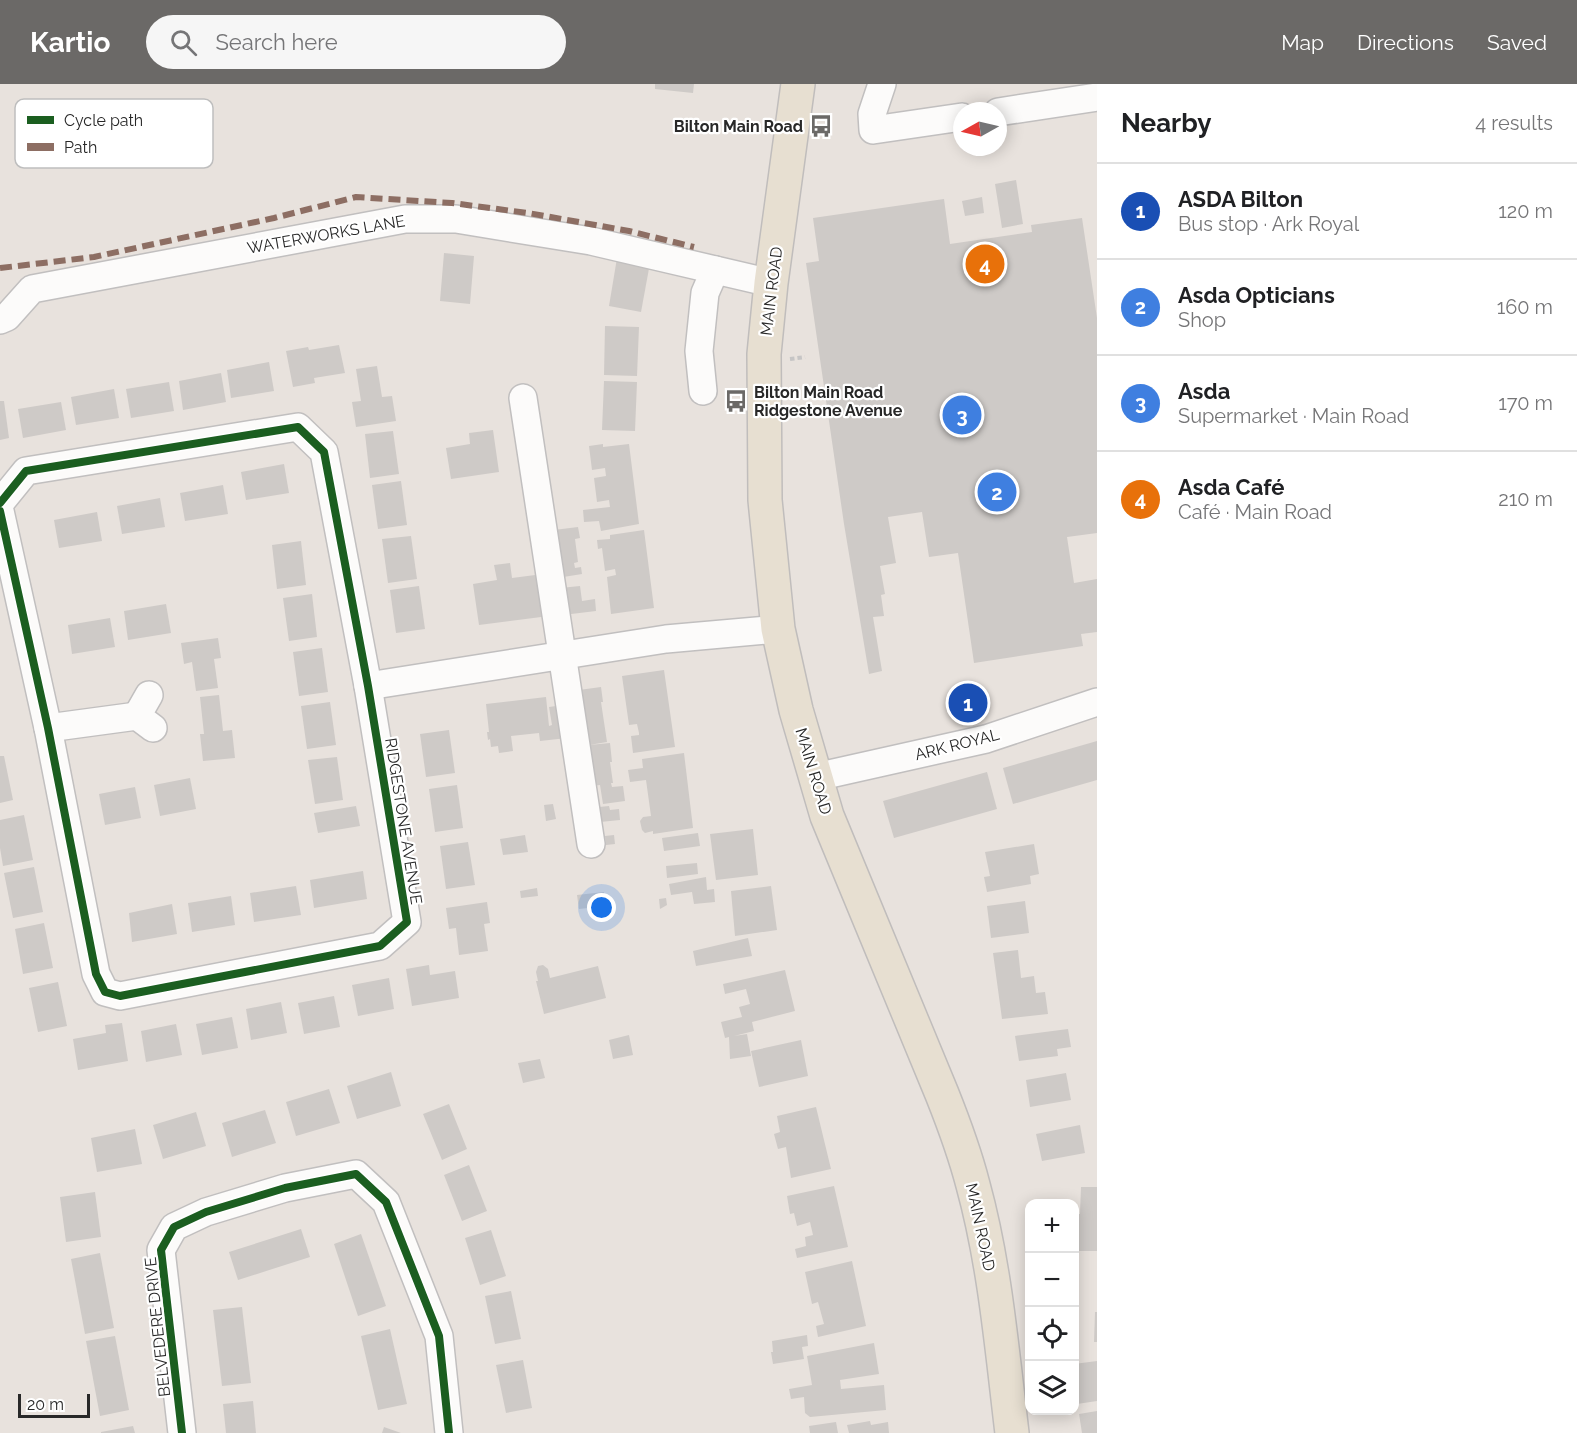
<!DOCTYPE html>
<meta charset="utf-8">
<style>
:root{--surface:#fff;--page:#f6f6f6;--text:#202124;--muted:#757577;--line:#e0e0e0;--accent:#6b6967}
body{margin:0;font-family:Raleway,sans-serif;background:var(--page);color:var(--text)}
.controls{position:absolute;right:18px;bottom:18px;display:grid;overflow:hidden;border-radius:12px;box-shadow:0 3px 15px #0003}
.controls button{width:54px;height:54px;display:grid;place-items:center;padding:0;border:0;border-bottom:2px solid var(--line);background:var(--surface);color:var(--text);font:30px sans-serif}
.compass{position:absolute;left:953px;top:18px;width:54px;height:54px;border-radius:50%;background:var(--surface);box-shadow:0 3px 15px #0003;rotate:262deg}
.scale{position:absolute;left:18px;bottom:15px;width:72px;box-sizing:border-box;padding-left:6px;border:3px solid #282828;border-top:0;font-size:16px;line-height:21px;white-space:nowrap;color:#282828;-webkit-text-stroke:4px #fff;paint-order:stroke}
.you{position:absolute;left:602px;top:824px;width:21px;height:21px;margin:-15px;border:4px solid #fff;border-radius:50%;background:#1a73e8;box-shadow:0 0 0 9px #1a73e833}
.badge{display:grid;place-items:center;width:39px;height:39px;border-radius:50%;background:var(--accent);color:#fff;font-size:20px;font-weight:700}
.pin{position:absolute;translate:-50% -50%;border:3px solid #fff;box-shadow:0 2px 6px #0006}
.list{margin:0;padding:0;list-style:none}
h2{display:flex;justify-content:space-between;align-items:center;height:78px;margin:0;padding:0 24px;font-size:26px}
h2 small{font-size:20px;font-weight:400;color:var(--muted)}
.list li{display:grid;grid-template-columns:39px 1fr auto;gap:18px;align-items:center;box-sizing:border-box;height:96px;padding:0 24px;border-top:2px solid var(--line)}
.list b{display:block;font-size:22px;white-space:nowrap}
.list p{margin:0;font-size:20px;white-space:nowrap;color:var(--muted)}
.list em{font-size:20px;font-style:normal;color:var(--muted)}
.icon{flex:none;width:33px;height:33px;fill:none;stroke:currentColor;stroke-width:2;stroke-linecap:round;stroke-linejoin:round}
.map{position:relative;flex:none;width:1097px;height:1349px;overflow:hidden}
header{display:flex;align-items:center;gap:36px;box-sizing:border-box;height:84px;padding:0 30px;background:var(--accent);color:#fff}
header strong{font-size:28px}
nav{display:flex;gap:33px;margin-inline-start:auto;font-size:21px}
.search{width:420px;height:54px;background:var(--page);display:flex;align-items:center;gap:15px;box-sizing:border-box;padding:0 21px;border-radius:33px;color:var(--muted);font-size:22px}
main{display:flex}
aside{flex:1;background:var(--surface)}
.map>svg:first-child{display:block}
</style>
<header>
<strong>Kartio</strong>
<div class="search"><svg class="icon" aria-label="search" viewBox="0 0 24 24"><circle cx="10" cy="10" r="6"/><path d="M15 15l6 6"/></svg>Search here</div>
<nav><a>Map</a><a>Directions</a><a>Saved</a></nav>
</header>
<main>
<div class="map">
<svg width="1097" height="1349" viewBox="0 0 1097 1349">
<rect width="100%" height="100%" fill="#e8e2dd"/>
<g fill="#cecac7">
<polygon points="655,0 694,0 693,9 655,5"/>
<polygon points="1016,96 1023,140 1002,144 995,100"/>
<polygon points="982,113 984,129 965,132 962,117"/>
<polygon points="944,115 950,160 1032,148 1031,141 1082,134 1097,234 1097,449 1067,453 1074,499 1097,495 1097,548 1081,550 1083,562 974,579 958,469 929,473 922,428 888,433 896,479 880,482 885,510 881,511 884,532 873,533 882,587 869,590 844,440 806,179 819,177 813,134"/>
<polygon points="444,169 474,172 470,220 440,217"/>
<polygon points="617,174 650,179 641,228 609,222"/>
<polygon points="605,242 639,243 637,292 604,291"/>
<polygon points="339,261 345,289 314,294 315,299 293,303 286,267 308,263 309,266"/>
<polygon points="269,278 274,307 231,314 227,286"/>
<polygon points="377,282 382,313 392,312 396,337 356,343 352,318 361,317 356,285"/>
<polygon points="221,289 226,318 183,326 179,297"/>
<polygon points="604,297 637,298 635,347 602,346"/>
<polygon points="169,298 174,327 131,334 126,305"/>
<polygon points="114,305 119,334 76,341 71,313"/>
<polygon points="0,317 4,317 9,354 0,356"/>
<polygon points="61,318 66,346 23,354 18,325"/>
<polygon points="493,346 499,388 451,395 446,364 470,360 469,349"/>
<polygon points="393,347 399,390 370,394 365,350"/>
<polygon points="603,360 603,363 629,360 639,440 601,447 599,437 584,438 583,426 610,423 609,416 597,418 594,394 606,392 605,384 592,386 589,362"/>
<polygon points="284,380 289,409 246,416 241,388"/>
<polygon points="401,397 407,441 378,445 372,401"/>
<polygon points="223,401 228,430 185,437 180,409"/>
<polygon points="160,414 165,443 122,450 117,422"/>
<polygon points="97,428 102,457 59,464 54,436"/>
<polygon points="578,443 580,454 575,455 578,478 574,479 575,484 581,483 582,490 557,494 554,446"/>
<polygon points="644,446 654,524 611,530 607,493 616,491 615,485 605,487 602,464 598,465 597,456 610,455 610,451"/>
<polygon points="411,452 417,495 388,499 382,455"/>
<polygon points="301,457 306,501 277,505 272,461"/>
<polygon points="510,479 512,494 543,490 549,532 479,541 473,500 497,496 494,481"/>
<polygon points="419,502 425,545 396,549 390,506"/>
<polygon points="580,502 582,517 595,515 596,527 563,531 560,504"/>
<polygon points="312,510 317,553 289,557 283,514"/>
<polygon points="166,520 171,549 128,556 124,527"/>
<polygon points="110,534 115,563 72,570 68,541"/>
<polygon points="218,554 221,574 214,575 218,604 196,607 192,578 184,580 181,559"/>
<polygon points="322,564 328,608 299,612 293,568"/>
<polygon points="664,586 675,663 633,669 631,652 639,651 639,649 637,640 629,641 622,592"/>
<polygon points="601,603 603,618 601,618 607,658 589,661 610,659 612,678 610,678 613,699 611,699 612,703 623,702 625,717 603,720 600,701 592,702 579,606"/>
<polygon points="219,611 223,647 232,646 235,674 203,677 200,650 204,650 200,613"/>
<polygon points="546,613 549,642 552,641 549,623 563,621 567,654 540,657 539,649 511,652 513,667 499,669 498,662 491,663 490,655 488,656 487,648 489,648 486,620"/>
<polygon points="330,618 336,661 307,665 301,622"/>
<polygon points="449,646 455,689 426,693 420,650"/>
<polygon points="1097,657 1097,696 1013,720 1003,684"/>
<polygon points="684,669 693,744 653,750 653,747 645,749 642,746 640,737 643,733 651,732 646,696 630,698 628,686 643,684 642,675"/>
<polygon points="0,672 4,672 13,716 0,719"/>
<polygon points="337,673 343,716 315,720 308,676"/>
<polygon points="987,688 997,725 894,754 883,717"/>
<polygon points="190,694 196,725 160,732 154,701"/>
<polygon points="457,701 463,744 435,748 429,705"/>
<polygon points="135,703 141,734 105,741 99,710"/>
<polygon points="553,720 556,735 546,737 544,721"/>
<polygon points="356,722 360,742 318,749 314,729"/>
<polygon points="609,722 610,726 619,725 620,736 600,738 599,723"/>
<polygon points="24,731 33,776 3,782 0,764 0,736"/>
<polygon points="753,745 758,791 716,796 710,750"/>
<polygon points="698,749 700,762 664,767 662,754"/>
<polygon points="525,751 528,768 503,771 500,755"/>
<polygon points="614,751 615,760 606,761 605,752"/>
<polygon points="468,758 475,801 446,805 440,762"/>
<polygon points="1034,760 1039,790 1030,792 1031,800 987,808 984,793 990,792 985,768"/>
<polygon points="697,779 698,790 667,794 666,782"/>
<polygon points="34,783 43,828 13,834 4,789"/>
<polygon points="363,787 367,815 314,824 310,796"/>
<polygon points="706,793 707,806 714,805 715,818 694,820 692,808 671,811 669,800"/>
<polygon points="296,802 301,831 254,838 250,809"/>
<polygon points="771,802 777,846 735,852 731,807"/>
<polygon points="537,804 538,812 521,814 520,807"/>
<polygon points="604,808 606,822 579,825 577,811"/>
<polygon points="231,812 235,841 192,848 188,819"/>
<polygon points="666,814 667,821 660,825 659,815"/>
<polygon points="1025,817 1029,849 991,854 987,822"/>
<polygon points="487,818 490,839 484,840 488,867 459,871 456,844 449,845 446,824"/>
<polygon points="172,820 177,850 132,858 129,829"/>
<polygon points="44,839 53,884 23,890 15,845"/>
<polygon points="748,854 752,872 696,882 693,867"/>
<polygon points="1018,866 1021,894 1034,892 1036,909 1045,908 1048,930 1002,935 993,869"/>
<polygon points="429,881 430,891 455,887 459,914 412,922 406,885"/>
<polygon points="543,881 548,885 550,894 598,882 606,914 544,930 536,897 538,897 536,888 538,882"/>
<polygon points="785,886 795,927 752,938 754,947 734,952 747,950 751,972 730,975 729,953 725,954 721,938 742,933 739,923 750,920 746,905 725,910 723,900"/>
<polygon points="389,894 394,925 358,932 352,901"/>
<polygon points="58,898 67,942 38,948 29,904"/>
<polygon points="334,912 340,943 304,950 298,919"/>
<polygon points="281,918 287,949 251,956 246,925"/>
<polygon points="232,933 238,964 202,971 196,940"/>
<polygon points="122,939 128,977 78,986 73,955 106,949 105,941"/>
<polygon points="176,940 182,971 146,978 141,947"/>
<polygon points="1068,945 1071,963 1057,965 1058,972 1019,977 1015,952"/>
<polygon points="629,951 633,971 613,975 609,956"/>
<polygon points="801,956 808,992 759,1003 751,967"/>
<polygon points="540,975 545,994 523,999 518,979"/>
<polygon points="391,988 401,1022 357,1035 347,1002"/>
<polygon points="1066,989 1071,1016 1030,1023 1026,996"/>
<polygon points="329,1005 340,1039 296,1052 286,1018"/>
<polygon points="449,1020 467,1065 442,1076 423,1030"/>
<polygon points="816,1023 831,1085 791,1094 786,1063 778,1065 774,1050 780,1048 777,1032"/>
<polygon points="265,1026 276,1059 232,1073 222,1039"/>
<polygon points="196,1028 206,1062 163,1075 153,1041"/>
<polygon points="1080,1041 1085,1069 1042,1077 1036,1050"/>
<polygon points="135,1045 142,1080 97,1088 91,1054"/>
<polygon points="469,1081 487,1127 462,1137 444,1091"/>
<polygon points="834,1102 848,1163 797,1174 795,1165 806,1162 805,1153 813,1151 810,1138 797,1142 794,1129 790,1130 787,1112"/>
<polygon points="1081,1103 1097,1103 1097,1167 1074,1167 1074,1130 1080,1130"/>
<polygon points="95,1108 101,1153 66,1158 60,1113"/>
<polygon points="301,1145 310,1173 238,1196 229,1168"/>
<polygon points="491,1146 506,1192 480,1201 465,1154"/>
<polygon points="361,1150 386,1222 358,1232 334,1160"/>
<polygon points="100,1169 114,1244 85,1250 71,1175"/>
<polygon points="852,1177 866,1242 818,1253 816,1242 824,1240 818,1218 812,1220 805,1188"/>
<polygon points="511,1207 521,1255 495,1260 485,1212"/>
<polygon points="242,1223 251,1299 222,1302 213,1226"/>
<polygon points="1095,1228 1097,1228 1097,1258 1094,1258"/>
<polygon points="390,1245 407,1320 378,1326 361,1252"/>
<polygon points="807,1251 808,1262 802,1263 804,1275 773,1280 771,1268 773,1268 772,1257"/>
<polygon points="115,1252 129,1326 100,1332 86,1257"/>
<polygon points="874,1259 879,1290 840,1296 841,1305 884,1301 886,1326 810,1333 805,1329 804,1313 791,1315 789,1305 812,1301 807,1272"/>
<polygon points="523,1276 532,1324 506,1329 496,1281"/>
<polygon points="1097,1277 1097,1317 1077,1320 1074,1280"/>
<polygon points="253,1317 256,1349 226,1349 223,1320"/>
<polygon points="1097,1327 1097,1349 1082,1349 1079,1330"/>
<polygon points="870,1337 871,1341 888,1338 889,1349 849,1349 847,1341"/>
<polygon points="836,1338 838,1349 810,1349 809,1342"/>
<polygon points="133,1342 135,1349 101,1349 101,1348"/>
<polygon points="384,1343 401,1349 382,1349"/>
</g>
<g fill="none" stroke-linecap="round" stroke-linejoin="round">
<g stroke="#c1bfbf" stroke-width="30">
<g id="minor">
<polyline points="882,0 872,30 873,46 962,33"/>
<polyline points="998,28 1097,13"/>
<polyline points="0,236 7,233 32,205 405,135 456,135 591,157 771,199"/>
<polyline points="703,307 699,267 705,209 715,186"/>
<polyline points="523,314 591,760"/>
<polyline points="0,419 26,387 298,343 324,368 368,602 407,838 380,862 120,912 105,908 96,890 48,644 0,427"/>
<polyline points="368,602 666,555 778,545"/>
<polyline points="149,611 137,632 153,644"/>
<polyline points="48,644 137,632"/>
<polyline points="816,693 986,655 1097,618"/>
<polyline points="182,1349 161,1166 174,1143 206,1128 285,1104 356,1090 386,1118 439,1252 449,1349"/>
</g>
</g>
<g stroke="#c0bdbc" stroke-width="36">
<path id="major" d="M798 0 771 199 764 270 765 416 778 545 796 626 827 732 942 1010C954 1040 965 1070 973 1101 995 1181 1002 1266 1012 1349"/>
</g>
<polyline stroke="#c6c5c5" stroke-width="4" stroke-dasharray="4.5 3" stroke-linecap="butt" points="790,275 805,273"/>
<use href="#minor" stroke="#fcfbfa" stroke-width="27"/>
<use href="#major" stroke="#e7dfd1" stroke-width="33"/>
<polyline stroke="#8d6e63" stroke-width="6" stroke-dasharray="12 6" stroke-linecap="butt" points="0,184 94,173 274,134 356,113 452,119 528,129 629,147 694,163"/>
<g stroke="#fff" stroke-width="11">
<g id="cycleway">
<polyline points="0,419 26,387 298,343 324,368 368,602 407,838 380,862 120,912 105,908 96,890 48,644 0,427"/>
<polyline points="182,1349 161,1166 174,1143 206,1128 285,1104 356,1090 386,1118 439,1252 449,1349"/>
</g>
</g>
<use href="#cycleway" stroke="#1b5e20" stroke-width="8"/>
</g>
<defs>
<g id="bus-bare" transform="scale(1.8)"><path d="M-5-6H5V4H4V6H2V4H-2V6H-4V4H-5ZM-3.5-4V0h7V-4ZM-3.5 1.2v1.5H-2V1.2ZM2 1.2v1.5H3.5V1.2Z" fill="#6b6967" stroke="#fff" stroke-width="2.5" paint-order="stroke"/></g>
</defs>
<g fill-rule="evenodd">
<use href="#bus-bare" x="821" y="42"/>
<use href="#bus-bare" x="736" y="317"/>
</g>
<g text-anchor="middle" stroke-width="4.5" stroke-linejoin="round" paint-order="stroke">
<g font-size="16" font-weight="bold" fill="#282828" stroke="#fff" text-anchor="end">
<text x="803" y="48">Bilton Main Road</text>
<text x="754" y="314" text-anchor="start">Bilton Main Road<tspan x="754" dy="18">Ridgestone Avenue</tspan></text>
</g>
<g font-size="16" fill="#282828" stroke="#fff">
<text transform="translate(326 150) rotate(-10)" y="6">WATERWORKS LANE</text>
<text transform="translate(771 207) rotate(-83)" y="6">MAIN ROAD</text>
<text transform="translate(957 660) rotate(-14)" y="6">ARK ROYAL</text>
<text transform="translate(814 687) rotate(73)" y="6">MAIN ROAD</text>
<text transform="translate(404 737) rotate(81)" y="6">RIDGESTONE AVENUE</text>
<text transform="translate(981 1143) rotate(78)" y="6">MAIN ROAD</text>
<text transform="translate(157 1243) rotate(-96)" y="6">BELVEDERE DRIVE</text>
</g>
</g>
<rect x="15" y="15" width="198" height="69" rx="9" fill="#fff" stroke="#bebebe" stroke-width="1.5"/>
<rect x="27" y="32" width="27" height="8" fill="#1b5e20"/>
<rect x="27" y="59" width="27" height="8" fill="#8d6e63"/>
<g font-size="16" fill="#282828">
<text x="64" y="42">Cycle path</text>
<text x="64" y="69">Path</text>
</g>
</svg>
<div class="controls">
<button>+</button>
<button>−</button>
<button><svg class="icon" aria-label="locate" viewBox="0 0 24 24"><circle cx="12" cy="12" r="6"/><path d="M12 2v4M12 18v4M2 12h4M18 12h4"/></svg></button>
<button><svg class="icon" aria-label="layers" viewBox="0 0 24 24"><path d="M12 4l9 5-9 5-9-5zM3 14l9 5 9-5"/></svg></button>
</div>
<svg class="compass" viewBox="-18 -18 36 36"><path d="M0-13l5 13h-10z" fill="#e53935"/><path d="M0 13l5-13h-10z" fill="#757577"/></svg>
<div class="scale">20 m</div>
<div class="you"></div>
<div class="pin badge" style="left:968px;top:619px;background:#1a4fb4">1</div>
<div class="pin badge" style="left:997px;top:408px;background:#3f7fe0">2</div>
<div class="pin badge" style="left:962px;top:331px;background:#3f7fe0">3</div>
<div class="pin badge" style="left:985px;top:180px;background:#e8710a">4</div>
</div>
<aside>
<h2>Nearby<small>4 results</small></h2>
<ul class="list">
<li><span class="badge" style="background:#1a4fb4">1</span><div><b>ASDA Bilton</b><p>Bus stop · Ark Royal</p></div><em>120 m</em></li>
<li><span class="badge" style="background:#3f7fe0">2</span><div><b>Asda Opticians</b><p>Shop</p></div><em>160 m</em></li>
<li><span class="badge" style="background:#3f7fe0">3</span><div><b>Asda</b><p>Supermarket · Main Road</p></div><em>170 m</em></li>
<li><span class="badge" style="background:#e8710a">4</span><div><b>Asda Café</b><p>Café · Main Road</p></div><em>210 m</em></li>
</ul>
</aside>
</main>
